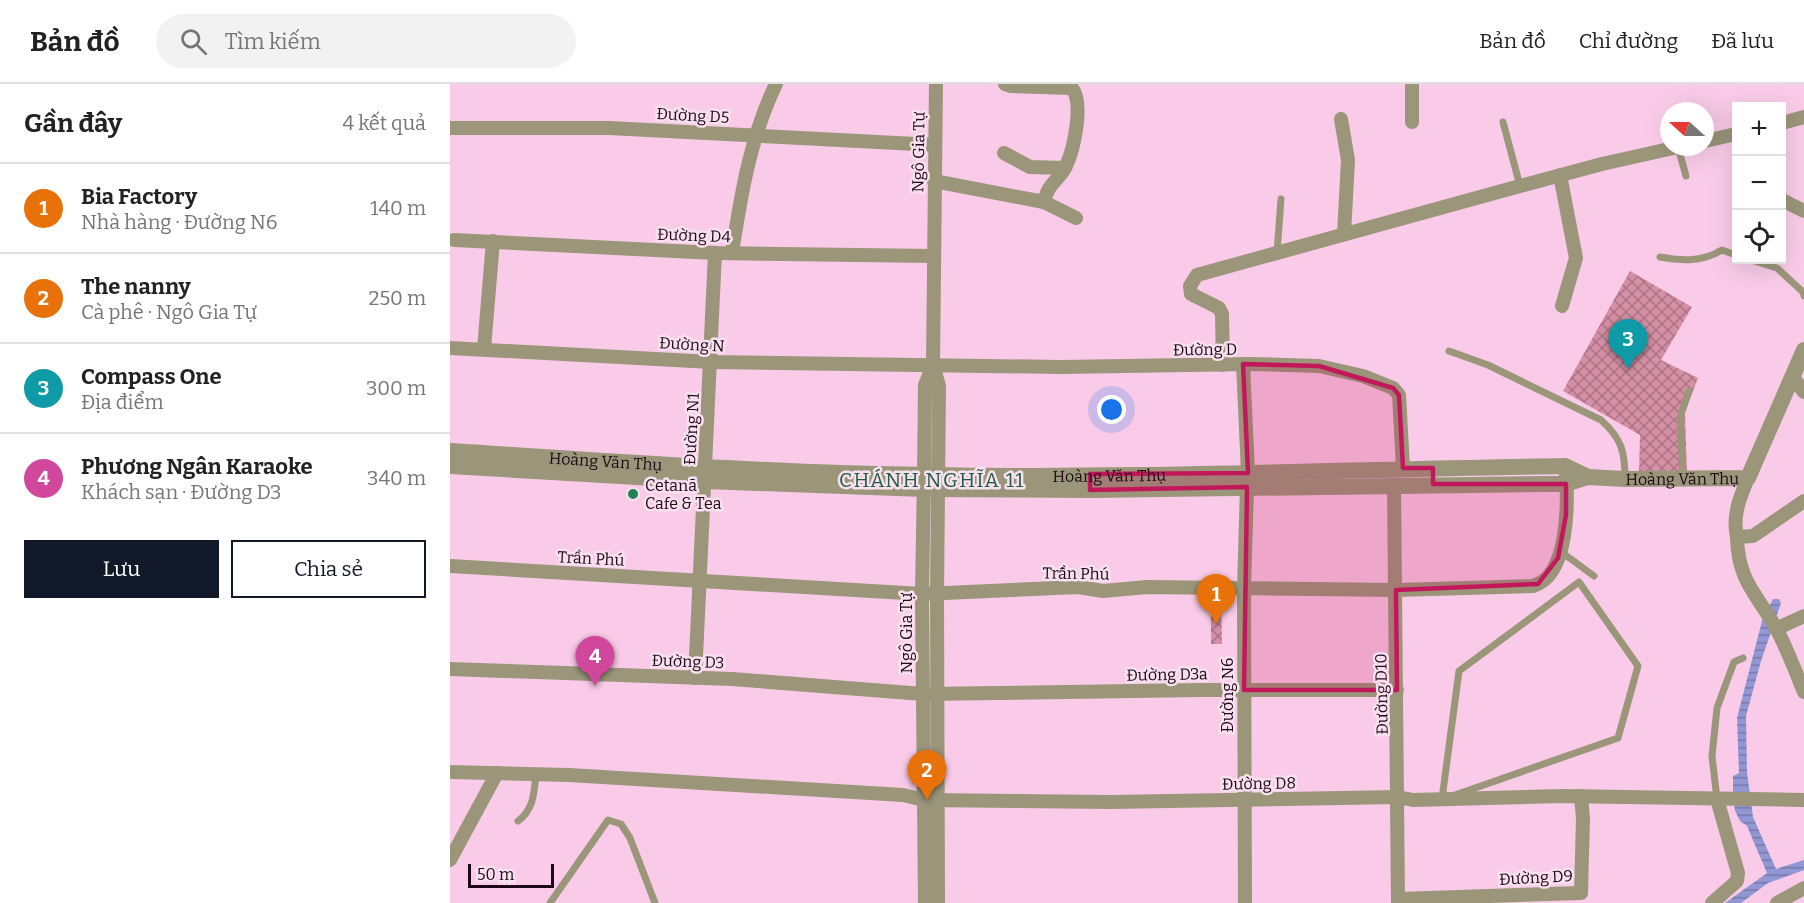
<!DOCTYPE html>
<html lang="vi">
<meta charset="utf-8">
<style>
:root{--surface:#fff;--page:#f2f2f2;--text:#222;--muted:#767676;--line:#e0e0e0;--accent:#111827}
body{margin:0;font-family:Bitter,serif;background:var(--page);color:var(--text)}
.controls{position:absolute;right:18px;top:18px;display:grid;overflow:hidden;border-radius:0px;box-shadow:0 6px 24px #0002}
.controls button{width:54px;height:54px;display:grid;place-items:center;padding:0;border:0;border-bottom:2px solid var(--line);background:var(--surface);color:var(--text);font:30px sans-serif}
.compass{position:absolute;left:1210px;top:18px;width:54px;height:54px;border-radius:50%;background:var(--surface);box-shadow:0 6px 24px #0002;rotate:291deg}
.scale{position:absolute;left:18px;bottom:15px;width:86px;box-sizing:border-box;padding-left:6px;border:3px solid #1c0816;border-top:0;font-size:16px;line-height:21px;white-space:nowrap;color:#1c0816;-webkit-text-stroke:4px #f8e0ef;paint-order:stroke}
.you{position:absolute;left:662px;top:326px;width:21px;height:21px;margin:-15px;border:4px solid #fff;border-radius:50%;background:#1a73e8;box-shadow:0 0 0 9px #1a73e833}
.badge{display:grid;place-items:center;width:39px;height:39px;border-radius:50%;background:var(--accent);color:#fff;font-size:20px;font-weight:700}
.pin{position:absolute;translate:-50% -50px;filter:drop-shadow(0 2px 3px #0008)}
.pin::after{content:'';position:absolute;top:32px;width:21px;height:18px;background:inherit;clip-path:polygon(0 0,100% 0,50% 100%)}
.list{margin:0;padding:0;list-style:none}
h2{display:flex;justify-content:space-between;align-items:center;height:78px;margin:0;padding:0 24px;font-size:26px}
h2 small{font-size:20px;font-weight:400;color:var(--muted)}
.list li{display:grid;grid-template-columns:39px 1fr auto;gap:18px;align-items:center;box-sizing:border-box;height:90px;padding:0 24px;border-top:2px solid var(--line)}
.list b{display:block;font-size:22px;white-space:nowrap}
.list p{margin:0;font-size:20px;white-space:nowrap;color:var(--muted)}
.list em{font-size:20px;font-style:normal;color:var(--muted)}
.actions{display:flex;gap:12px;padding:18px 24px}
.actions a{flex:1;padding:14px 0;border:2px solid var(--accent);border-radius:0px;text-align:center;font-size:21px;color:var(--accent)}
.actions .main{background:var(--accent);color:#fff}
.icon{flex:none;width:33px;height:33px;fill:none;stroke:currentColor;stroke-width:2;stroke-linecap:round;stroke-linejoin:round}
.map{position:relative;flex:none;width:1354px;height:819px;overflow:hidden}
header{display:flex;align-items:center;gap:36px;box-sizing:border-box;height:84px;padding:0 30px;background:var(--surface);border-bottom:2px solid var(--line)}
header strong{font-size:28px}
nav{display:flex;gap:33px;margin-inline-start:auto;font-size:21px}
.search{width:420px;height:54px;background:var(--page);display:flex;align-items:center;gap:15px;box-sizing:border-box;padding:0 21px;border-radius:33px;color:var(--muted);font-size:22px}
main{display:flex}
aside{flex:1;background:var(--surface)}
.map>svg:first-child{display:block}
</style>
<header>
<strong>Bản đồ</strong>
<div class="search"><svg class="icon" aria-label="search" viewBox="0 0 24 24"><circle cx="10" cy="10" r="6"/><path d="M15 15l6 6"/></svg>Tìm kiếm</div>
<nav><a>Bản đồ</a><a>Chỉ đường</a><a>Đã lưu</a></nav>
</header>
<main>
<aside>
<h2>Gần đây<small>4 kết quả</small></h2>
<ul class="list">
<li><span class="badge" style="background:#e8710a">1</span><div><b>Bia Factory</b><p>Nhà hàng · Đường N6</p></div><em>140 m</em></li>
<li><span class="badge" style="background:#e8710a">2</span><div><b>The nanny</b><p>Cà phê · Ngô Gia Tự</p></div><em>250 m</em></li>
<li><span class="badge" style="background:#0f9aa8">3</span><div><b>Compass One</b><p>Địa điểm</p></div><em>300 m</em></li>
<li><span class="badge" style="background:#d1479c">4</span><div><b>Phương Ngân Karaoke</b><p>Khách sạn · Đường D3</p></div><em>340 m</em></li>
</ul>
<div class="actions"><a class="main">Lưu</a><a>Chia sẻ</a></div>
</aside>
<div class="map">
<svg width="1354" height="819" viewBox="0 0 1354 819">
<defs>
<pattern id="water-rules" width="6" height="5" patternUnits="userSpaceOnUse" patternTransform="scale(1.5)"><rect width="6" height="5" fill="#9197d3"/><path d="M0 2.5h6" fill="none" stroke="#7679aa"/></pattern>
<pattern id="building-cross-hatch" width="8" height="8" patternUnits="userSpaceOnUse" patternTransform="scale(1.5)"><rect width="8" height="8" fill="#d48fa4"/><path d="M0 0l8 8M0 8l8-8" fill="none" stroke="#ab7385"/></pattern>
</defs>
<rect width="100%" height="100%" fill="#f9cbe8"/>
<polygon fill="url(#water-rules)" points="1323,515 1329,515 1331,519 1311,577 1296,632 1297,688 1303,733 1326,785 1354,776 1354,786 1318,799 1291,819 1275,819 1317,789 1297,742 1290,737 1285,727 1283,709 1283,692 1289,689 1287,634 1312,537"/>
<g fill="url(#building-cross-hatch)">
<polygon points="1180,187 1242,223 1211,276 1248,294 1235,328 1237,387 1189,389 1190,351 1113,307"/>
<polygon points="761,519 771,519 772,560 761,560"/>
</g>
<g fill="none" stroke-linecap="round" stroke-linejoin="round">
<g stroke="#9b967a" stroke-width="7">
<polyline points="1053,38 1070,102"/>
<polyline points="1228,63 1236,92"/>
<polyline points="827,169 831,115"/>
<path d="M1210 173C1233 177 1252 178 1272 166L1286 171"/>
<polyline points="1301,176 1327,184 1353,208 1354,212"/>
<path d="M999 267 1038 281 1151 336C1172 355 1175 368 1175 395"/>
<polyline points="1233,393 1230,333 1239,307"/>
<polyline points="1110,467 1144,492"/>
<polyline points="992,715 1009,587 1129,498 1188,582 1168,654 1005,711"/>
<polyline points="1267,715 1262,672 1267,624 1284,578 1293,574"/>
<path d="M68 737C84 725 84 709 86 690"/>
<polyline points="100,819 158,736 171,740 180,754 205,819"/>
</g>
<g stroke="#9b967a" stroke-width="14">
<polyline points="486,0 483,281 489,302 487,510 488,819"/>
<path d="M555 0 561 2 622 4C634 19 624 65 616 82 608 98 599 97 594 118L626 134"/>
<polyline points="891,35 898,76 894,150"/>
<polyline points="962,38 962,0"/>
<polyline points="1332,39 1354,33"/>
<polyline points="0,44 159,44 485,61"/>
<polyline points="1255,57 1286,50"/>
<polyline points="554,69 580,83 615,84"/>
<polyline points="1110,91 1126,174 1112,222"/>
<polyline points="484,97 594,118"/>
<polyline points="1332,116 1354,127"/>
<polyline points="4,156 265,169 483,172"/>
<path d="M282 169C291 111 300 54 326 0"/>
<polyline points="0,264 261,278 611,283 802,280 869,282 913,292 943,304 949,311 953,384"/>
<polyline points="34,265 43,157"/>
<polyline points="793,280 798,389"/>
<polyline points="773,281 772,230 769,224 741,210 740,202 747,191 1070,102 1152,80 1228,63"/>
<polyline points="1342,292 1354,308"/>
<path d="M1298 394C1290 413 1282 432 1287 453L1303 452 1354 417"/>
<polyline points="944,401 948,819"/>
<path d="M1287 453C1288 497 1306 509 1326 544 1337 564 1345 587 1354 608"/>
<path d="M0 482 472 510 628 503 653 507 697 503 946 506 1083 502C1119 492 1118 420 1116 389"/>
<polyline points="1326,545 1354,532"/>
<polyline points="0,585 282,595 473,610 751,606 947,606"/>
<polyline points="245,594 265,169"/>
<polyline points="0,688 119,691 453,711 474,716 661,718 948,713 963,716 1113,712 1354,716"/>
<polyline points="0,776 47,689"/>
<polyline points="948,815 1131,809 1133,734 1131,712"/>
<polyline points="475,819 472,510 474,391 475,301 483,281"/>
<polyline points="795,819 794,504 797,403"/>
<polyline points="1262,819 1287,797 1288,789 1267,715"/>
<polyline points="1327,819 1354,804"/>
</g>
<g stroke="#9b967a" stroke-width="16">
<path id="s1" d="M0 367C158 377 317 389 476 391 689 395 902 385 1115 382L1138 393"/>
<path id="s2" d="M0 382 255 397 474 405 640 406 1097 400H1116L1138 393 1175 395 1298 394 1354 266"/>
</g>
</g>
<path fill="#c2185b" fill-opacity="0.2" stroke="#c2185b" stroke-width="4.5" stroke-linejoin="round" d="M793 280 869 282 943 304 949 311 953 384H983V400H1116V431L1108 474 1088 500 946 506 947 606H794L797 403 640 406V390L798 389Z"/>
<circle fill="#238158" stroke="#f8e0ef" stroke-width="2" cx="183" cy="410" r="6"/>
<g text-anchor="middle" stroke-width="5" stroke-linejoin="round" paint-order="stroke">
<g font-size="16" fill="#1c0816" stroke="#f8e0ef">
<text transform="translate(243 31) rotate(3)" y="6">Đường D5</text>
<text transform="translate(468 68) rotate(-89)" y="6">Ngô Gia Tự</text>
<text transform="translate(244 151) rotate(2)" y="6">Đường D4</text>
<text transform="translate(242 260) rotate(3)" y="6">Đường N</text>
<text transform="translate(755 265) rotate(-1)" y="6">Đường D</text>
<text transform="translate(241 345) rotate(-87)" y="6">Đường N1</text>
<text dy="6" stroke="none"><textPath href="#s1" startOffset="156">Hoàng Văn Thụ</textPath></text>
<text dy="6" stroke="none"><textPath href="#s1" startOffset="660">Hoàng Văn Thụ</textPath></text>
<text dy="6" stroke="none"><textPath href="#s2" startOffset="1234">Hoàng Văn Thụ</textPath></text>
<text transform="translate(141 474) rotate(3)" y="6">Trần Phú</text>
<text transform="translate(626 489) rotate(1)" y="6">Trần Phú</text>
<text transform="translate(456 549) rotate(-90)" y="6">Ngô Gia Tự</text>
<text transform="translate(238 577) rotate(2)" y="6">Đường D3</text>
<text transform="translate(717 590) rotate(-1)" y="6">Đường D3a</text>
<text transform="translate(931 610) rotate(-91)" y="6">Đường D10</text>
<text transform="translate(777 611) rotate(-90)" y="6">Đường N6</text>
<text transform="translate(809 699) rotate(-1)" y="6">Đường D8</text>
<text transform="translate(1086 793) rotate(-3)" y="6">Đường D9</text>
</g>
<g font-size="16" fill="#1c0816" stroke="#f8e0ef" text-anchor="start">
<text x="195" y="407">Cetanā<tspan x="195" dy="18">Cafe &amp; Tea</tspan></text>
</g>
<g font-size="20" letter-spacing="1.5" fill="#205e41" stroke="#f8e0ef">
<text x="482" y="403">CHÁNH NGHĨA 11</text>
</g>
</g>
</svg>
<div class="controls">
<button>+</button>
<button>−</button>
<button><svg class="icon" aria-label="locate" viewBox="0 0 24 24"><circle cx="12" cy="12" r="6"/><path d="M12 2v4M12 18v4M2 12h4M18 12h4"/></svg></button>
</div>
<svg class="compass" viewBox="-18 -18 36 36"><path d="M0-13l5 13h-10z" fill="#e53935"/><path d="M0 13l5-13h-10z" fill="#767676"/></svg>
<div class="scale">50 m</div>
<div class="you"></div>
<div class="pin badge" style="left:766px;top:540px;background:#e8710a">1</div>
<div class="pin badge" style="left:477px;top:716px;background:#e8710a">2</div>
<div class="pin badge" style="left:1178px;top:285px;background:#0f9aa8">3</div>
<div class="pin badge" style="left:145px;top:602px;background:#d1479c">4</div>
</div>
</main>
